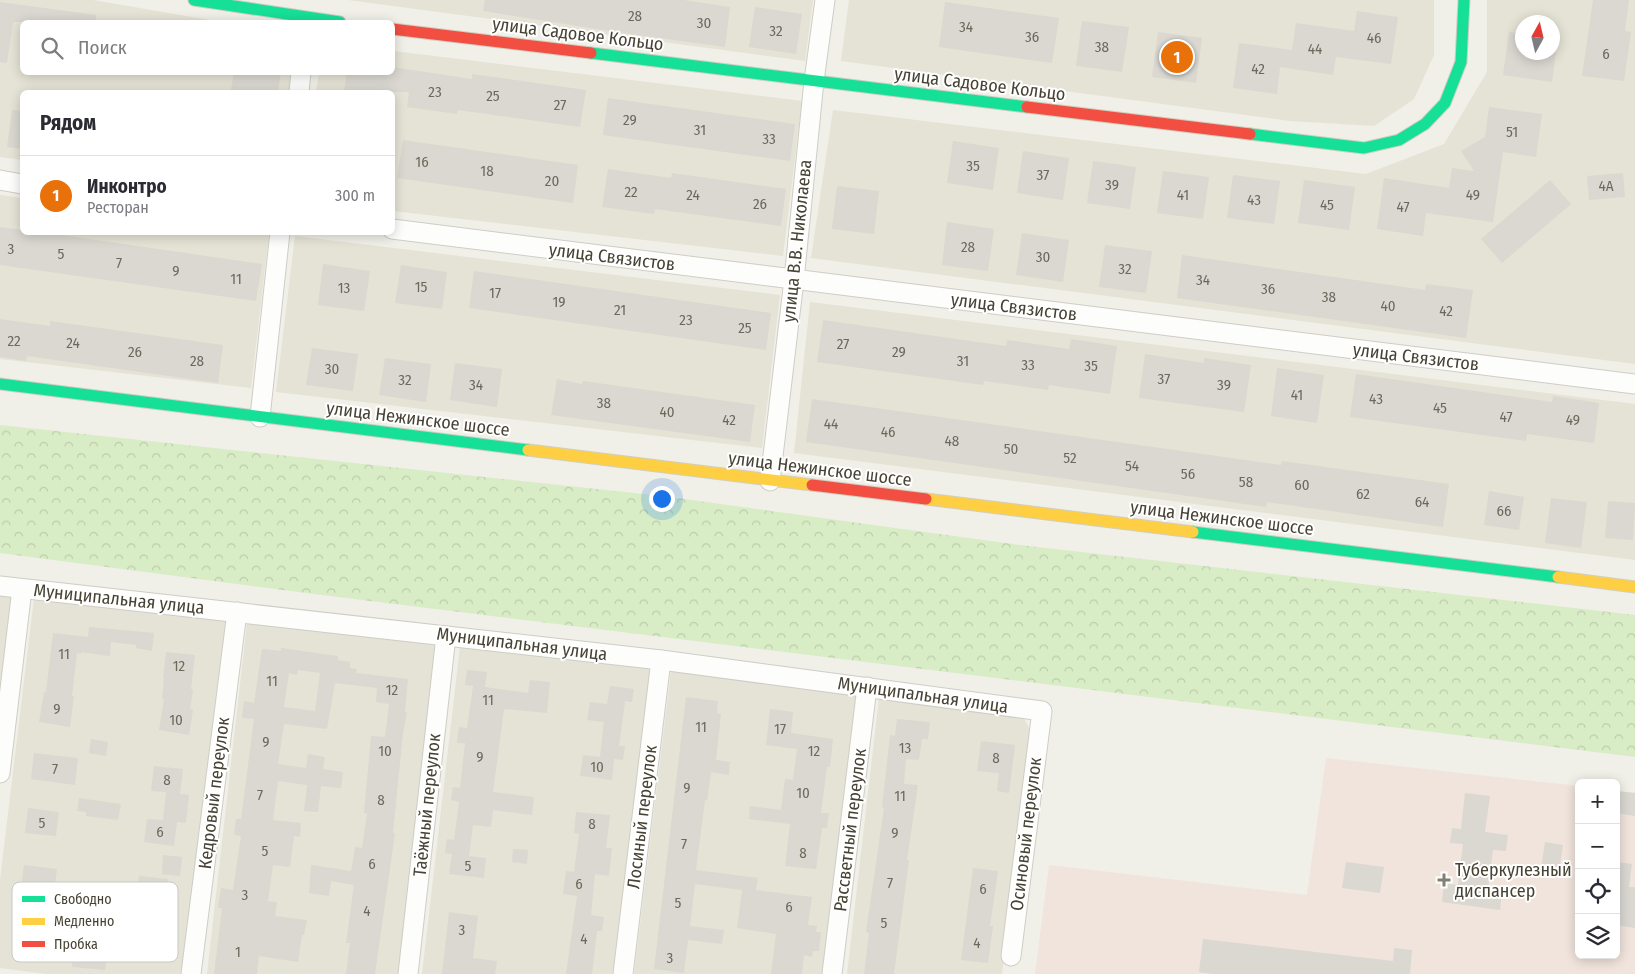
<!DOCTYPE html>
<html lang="ru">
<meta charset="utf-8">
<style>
:root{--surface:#fff;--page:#f7f7f7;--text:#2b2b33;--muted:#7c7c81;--line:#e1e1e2;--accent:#827f73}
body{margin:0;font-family:"Fira Sans Condensed",sans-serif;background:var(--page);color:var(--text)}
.controls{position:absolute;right:15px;bottom:15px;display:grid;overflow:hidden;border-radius:8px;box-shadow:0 2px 12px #0003}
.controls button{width:45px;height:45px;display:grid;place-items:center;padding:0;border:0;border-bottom:1px solid var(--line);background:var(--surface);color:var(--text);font:25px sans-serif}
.compass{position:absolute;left:1515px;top:15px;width:45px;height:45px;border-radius:50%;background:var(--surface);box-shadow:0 2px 12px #0003;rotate:8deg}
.you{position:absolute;left:661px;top:498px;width:18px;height:18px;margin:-12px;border:4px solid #fff;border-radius:50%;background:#1a73e8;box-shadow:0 0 0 8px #1a73e833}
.badge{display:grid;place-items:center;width:32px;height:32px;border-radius:50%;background:var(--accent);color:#fff;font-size:16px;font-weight:700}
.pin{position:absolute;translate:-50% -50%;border:2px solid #fff;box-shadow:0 1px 5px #0006}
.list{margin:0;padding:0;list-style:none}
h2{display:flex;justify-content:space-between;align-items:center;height:65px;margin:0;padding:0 20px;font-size:21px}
h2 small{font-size:16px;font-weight:400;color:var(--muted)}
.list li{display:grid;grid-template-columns:32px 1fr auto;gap:15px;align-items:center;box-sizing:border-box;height:80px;padding:0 20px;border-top:1px solid var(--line)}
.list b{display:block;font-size:19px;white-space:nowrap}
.list p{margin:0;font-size:16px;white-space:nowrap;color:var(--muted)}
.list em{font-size:16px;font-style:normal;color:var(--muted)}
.icon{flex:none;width:28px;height:28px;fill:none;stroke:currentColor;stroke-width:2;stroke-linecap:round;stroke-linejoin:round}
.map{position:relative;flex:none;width:1635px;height:974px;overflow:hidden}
.search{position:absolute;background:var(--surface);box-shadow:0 2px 12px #0003;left:20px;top:20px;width:375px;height:55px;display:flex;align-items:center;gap:12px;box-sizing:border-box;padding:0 18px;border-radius:8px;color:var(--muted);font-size:19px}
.panel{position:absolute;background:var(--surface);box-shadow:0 2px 12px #0003;left:20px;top:90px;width:375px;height:145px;border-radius:8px}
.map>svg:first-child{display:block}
</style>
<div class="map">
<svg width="1635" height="974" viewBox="0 0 1635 974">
<defs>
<pattern id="forest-crowns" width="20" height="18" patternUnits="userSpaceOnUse" patternTransform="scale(1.25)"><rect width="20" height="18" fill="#d8edc6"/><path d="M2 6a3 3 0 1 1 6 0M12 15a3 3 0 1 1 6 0" fill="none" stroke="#bbccab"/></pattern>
</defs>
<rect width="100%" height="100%" fill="#f0efe8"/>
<g fill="#e5e3d5" fill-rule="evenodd">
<polygon points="0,0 93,0 221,22 22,22 22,72 292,73 289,92 22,92 22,160 0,157"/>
<polygon points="348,0 813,0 805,61"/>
<polygon points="849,0 1434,0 1434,55 1414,99 1374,126 1290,121 841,61"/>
<path d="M1487 0H1635V364L811 258 833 110 1366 174 1444 144 1487 72ZM1522 22H1552V52H1522Z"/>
<polygon points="393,51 802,101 783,256 393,211 392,92 316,92 319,73 392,72"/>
<polygon points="0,195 22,198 22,232 269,233 251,388 0,359"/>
<polygon points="295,236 780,295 762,448 276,392"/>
<polygon points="810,302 1635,404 1635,560 794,453"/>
<polygon points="0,596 11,597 0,691"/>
<polygon points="34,598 226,619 184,974 46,974 0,968 0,880"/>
<polygon points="247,623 436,644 398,974 207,974"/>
<polygon points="460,646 652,668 616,974 422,974"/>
<polygon points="671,671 859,695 826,974 634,974"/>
<polygon points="879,698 1023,717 1032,733 1002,974 847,974"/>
</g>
<polygon fill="#f0e4dc" points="1326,758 1579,786 1579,955 1616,955 1616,791 1635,793 1635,974 1035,974 1049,865 1307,895"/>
<polygon fill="url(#forest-crowns)" points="0,425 662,496 1020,545 1635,615 1635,757 306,593 0,553"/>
<g fill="#dad8d1" fill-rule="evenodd">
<polygon points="485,0 684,0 730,7 725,47 609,31 483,11"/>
<polygon points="1593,0 1629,0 1625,31 1631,32 1624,81 1582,76"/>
<polygon points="0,2 96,15 96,22 13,22 7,63 0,62"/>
<polygon points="945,2 1059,18 1052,63 939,47"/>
<polygon points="755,7 802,14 796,54 749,47"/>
<polygon points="1357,11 1398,17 1391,64 1336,57 1333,75 1280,67 1277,94 1233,88 1239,43 1292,50 1296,23 1354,31"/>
<polygon points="1082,21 1129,27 1122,72 1076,66"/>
<polygon points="1158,32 1202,38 1196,83 1152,77"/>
<polygon points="1509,32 1522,34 1522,52 1556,52 1552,82 1503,75"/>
<polygon points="392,67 472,79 472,74 586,90 580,127 458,110 457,114 407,107 409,92 344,92 347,72 392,72"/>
<polygon points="234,72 281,72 278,92 249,92 231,90"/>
<polygon points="608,98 795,124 790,161 603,135"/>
<polygon points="1489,107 1542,114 1536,157 1503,152 1493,222 1426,213 1423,236 1377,229 1384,178 1449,188 1452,168 1474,171 1461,151 1485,137"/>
<polygon points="12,110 22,111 22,149 7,147"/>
<polygon points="403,140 578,165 573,203 397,178"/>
<polygon points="953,141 999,148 993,190 947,183"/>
<polygon points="1023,151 1069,158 1063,200 1017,193"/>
<polygon points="1093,161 1136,167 1130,209 1087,203"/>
<polygon points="608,169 671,178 672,173 786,189 781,226 655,209 654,214 602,207"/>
<polygon points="1163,171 1209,177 1203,219 1157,213"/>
<polygon points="1623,173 1625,197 1589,200 1587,176"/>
<polygon points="1233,175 1280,181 1274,224 1227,218"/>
<polygon points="1304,180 1355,187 1349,230 1298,223"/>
<polygon points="1550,180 1571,204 1502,263 1481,239"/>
<polygon points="837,186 879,191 874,234 832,229"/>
<polygon points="947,222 994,229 988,271 942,265"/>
<polygon points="0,227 22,230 22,232 41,232 262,264 256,301 0,265"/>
<polygon points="1022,233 1069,240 1063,282 1016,275"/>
<polygon points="1105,245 1152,251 1146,293 1099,287"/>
<polygon points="1182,255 1425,290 1426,284 1473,290 1466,338 1177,298"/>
<polygon points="323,264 370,271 364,311 318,305"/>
<polygon points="401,265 447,272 442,309 395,303"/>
<polygon points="474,271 771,313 766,350 469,308"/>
<polygon points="0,319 50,326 50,321 223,345 218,383 27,356 26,361 0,357"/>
<polygon points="823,320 1006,346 1007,340 1069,349 1071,339 1117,346 1110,394 1049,385 1048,390 984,381 983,385 817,362"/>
<polygon points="312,348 358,354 353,391 306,385"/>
<polygon points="1145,354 1204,363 1204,358 1251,365 1244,412 1139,398"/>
<polygon points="385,358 431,364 426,402 379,395"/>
<polygon points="455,363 502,369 497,407 450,400"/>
<polygon points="1277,368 1324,375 1317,423 1271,416"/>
<polygon points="1356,374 1552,402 1553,396 1599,403 1594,443 1527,434 1526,441 1350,417"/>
<polygon points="557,379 582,384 583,381 755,405 750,442 551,415"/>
<polygon points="812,399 1281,465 1282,461 1449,484 1443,527 1267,502 1266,507 806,442"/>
<polygon points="1489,491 1524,497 1519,530 1484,525"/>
<polygon points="1551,498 1587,502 1581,548 1545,543"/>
<polygon points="1608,501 1635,503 1633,540 1605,538"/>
<polygon points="89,627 154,633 152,651 136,648 136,645 111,642 110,656 81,652 81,654 77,653 72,696 74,696 70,727 39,722 44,692 46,692 53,633 88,637"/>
<path d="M281 648 338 656V660L350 662V668L357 669 356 673 408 679 405 712H407L403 733 393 833H395L375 974H346L350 943H346L354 885 331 881 329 896 309 893 311 865 351 871 355 847 362 848 367 813H364L371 736 385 737 389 704 376 702 377 688 335 683 327 729 284 724 278 764 306 768 308 754 325 757 323 769 343 772 341 788 321 786 318 812 304 811 307 785 278 781 273 820 301 823 300 837 294 836 290 867 273 865 268 901 277 902 275 916 307 920 304 935H302L298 962 259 956 257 974H214L222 908H218L221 888 233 890 241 836 234 835 236 819H241L254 719 242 718 244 701 254 703 262 649 281 651ZM298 670 320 673 315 711 284 707 289 673 297 675Z"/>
<polygon points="166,652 195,655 191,689 193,690 190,709 193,710 189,735 159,730 164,699 162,699 164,678 163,678"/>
<polygon points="467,670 487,672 485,687 528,693 530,680 550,682 547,713 504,709 493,792 534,797 532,815 493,810 491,827 473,825 469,856 486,858 484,878 449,874 452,854 445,853 447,839 454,840 459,802 451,800 453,787 460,788 465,743 457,743 459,727 467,728 473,686 465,685"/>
<polygon points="610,686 634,689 632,702 625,701 619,746 625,746 623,760 614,759 612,780 580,776 583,755 600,757 604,722 587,720 590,702 607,704"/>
<polygon points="686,697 718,701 717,713 721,714 716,760 730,762 729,775 711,772 707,801 705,800 696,870 758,878 756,890 812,897 808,925 817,926 816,932 821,932 819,951 813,951 812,957 804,955 802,974 771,974 776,934 737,928 742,890 695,884 690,926 724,930 722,944 688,940 684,973 654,969"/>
<polygon points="770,709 793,712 791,733 833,739 830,767 827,767 821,813 829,813 827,828 822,828 816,869 785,866 790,824 749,819 750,806 781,810 785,779 793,780 797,749 766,745"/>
<polygon points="897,719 930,722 928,739 922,739 919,760 906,759 904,784 918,785 907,860 909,860 894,974 864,974 869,933 866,932 884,808 882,807 890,735 895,736"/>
<polygon points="91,739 108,742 106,756 89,753"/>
<polygon points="981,741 1015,745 1009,793 997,791 999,773 977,771"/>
<polygon points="34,753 78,758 75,785 31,779"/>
<polygon points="154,766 183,769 180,794 189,795 186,823 177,822 174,846 144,842 147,819 163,820 166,792 151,791"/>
<polygon points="1616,791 1635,793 1635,816 1616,813"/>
<polygon points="1465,793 1490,796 1485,832 1508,835 1506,851 1493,850 1488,889 1502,891 1500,910 1442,902 1444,883 1458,885 1463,844 1450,843 1452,828 1461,829"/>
<polygon points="79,798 121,804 118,820 86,816 86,812 77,811"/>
<polygon points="28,808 59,812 56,836 25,833"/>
<polygon points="576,812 610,815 606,848 612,848 609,876 595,874 591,915 604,917 602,931 597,931 592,974 566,974 577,896 563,894 566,871 574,872 579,834 574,833"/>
<polygon points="1545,842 1563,845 1558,878 1540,875"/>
<polygon points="513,849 528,850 527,864 512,862"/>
<polygon points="163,855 182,857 180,876 162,874"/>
<polygon points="1346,862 1384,867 1380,893 1342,888"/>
<polygon points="1616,862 1632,864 1629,887 1635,887 1635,928 1616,925"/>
<polygon points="24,865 57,869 53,899 20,895"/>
<polygon points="973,868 998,871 990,926 993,926 988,963 961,960"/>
<polygon points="139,876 168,879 159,960 130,957 133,928 146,930 148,905 136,904"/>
<polygon points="449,912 478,916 473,958 497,961 495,974 442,974"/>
<polygon points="76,924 89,925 86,952 107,955 105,970 72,967"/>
<polygon points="1203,939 1393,961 1394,948 1412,950 1410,974 1213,974 1199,972"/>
</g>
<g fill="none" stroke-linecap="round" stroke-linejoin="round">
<g stroke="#cecdc6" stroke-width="21">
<g id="street">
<polyline points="299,92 301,72"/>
<polyline points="0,180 22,184"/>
<polyline points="392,229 1635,384"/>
<polyline points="260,417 280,232"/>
<polyline points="770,481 794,280 814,81 825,0"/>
<polyline points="0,586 661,660 1042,711 1011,956"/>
<polyline points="0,773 22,589"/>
<polyline points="191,974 237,612"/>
<polyline points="408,974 446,636"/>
<polyline points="623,974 661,660"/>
<polyline points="832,974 867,687"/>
</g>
</g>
<g stroke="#d0cebf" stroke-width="13">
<g id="fast">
<polyline points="194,0 340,22"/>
<polyline points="591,53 1027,107"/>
<polyline points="1250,134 1364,148 1399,140 1425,124 1445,103 1461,62 1464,0"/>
<polyline points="0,384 528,450"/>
<polyline points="1193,532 1558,577"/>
</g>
</g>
<g stroke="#d0cebf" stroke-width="13">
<g id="slow">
<polyline points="528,450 812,485"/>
<polyline points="926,499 1193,532"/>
<polyline points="1558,577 1635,587"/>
</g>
</g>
<g stroke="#d0cebf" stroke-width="13">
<g id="jam">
<polyline points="392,29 591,53"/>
<polyline points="1027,107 1250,134"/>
<polyline points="812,485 926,499"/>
</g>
</g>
<use href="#street" stroke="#fdfdfc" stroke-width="19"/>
<use href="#fast" stroke="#16e098" stroke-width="11"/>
<use href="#slow" stroke="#ffcf43" stroke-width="11"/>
<use href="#jam" stroke="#f24e42" stroke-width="11"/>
</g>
<path fill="#827f73" stroke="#fff" stroke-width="2" d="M1441.5 872.5h5v5h5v5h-5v5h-5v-5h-5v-5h5z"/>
<g text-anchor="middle" stroke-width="4" stroke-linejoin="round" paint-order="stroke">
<g font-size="15" fill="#6c695c">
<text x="635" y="21">28</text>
<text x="704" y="28">30</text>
<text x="966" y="32">34</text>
<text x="776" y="36">32</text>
<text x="1032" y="42">36</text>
<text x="1374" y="43">46</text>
<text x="1102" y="52">38</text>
<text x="1315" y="54">44</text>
<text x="1606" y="59">6</text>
<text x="1258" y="74">42</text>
<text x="435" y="97">23</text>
<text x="493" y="101">25</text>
<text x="560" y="110">27</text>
<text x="630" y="125">29</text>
<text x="700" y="135">31</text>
<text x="1512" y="137">51</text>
<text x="769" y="144">33</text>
<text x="422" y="167">16</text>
<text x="973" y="171">35</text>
<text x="487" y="176">18</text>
<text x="1043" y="180">37</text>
<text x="552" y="186">20</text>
<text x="1112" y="190">39</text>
<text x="1606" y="191">4А</text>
<text x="631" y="197">22</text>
<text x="693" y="200">24</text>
<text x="1183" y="200">41</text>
<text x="1473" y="200">49</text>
<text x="1254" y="205">43</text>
<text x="760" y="209">26</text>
<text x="1327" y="210">45</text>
<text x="1403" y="212">47</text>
<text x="968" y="252">28</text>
<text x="11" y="254">3</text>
<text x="61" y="259">5</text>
<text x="1043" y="262">30</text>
<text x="119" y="268">7</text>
<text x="1125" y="274">32</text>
<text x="176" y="276">9</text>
<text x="236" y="284">11</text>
<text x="1203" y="285">34</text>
<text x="421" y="292">15</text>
<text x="344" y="293">13</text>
<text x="1268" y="294">36</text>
<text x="495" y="298">17</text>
<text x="1329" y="302">38</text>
<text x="559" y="307">19</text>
<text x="1388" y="311">40</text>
<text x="620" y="315">21</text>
<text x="1446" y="316">42</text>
<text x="686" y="325">23</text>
<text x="745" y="333">25</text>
<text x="14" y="346">22</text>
<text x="73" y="348">24</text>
<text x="843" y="349">27</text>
<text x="135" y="357">26</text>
<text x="899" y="357">29</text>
<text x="197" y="366">28</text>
<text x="963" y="366">31</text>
<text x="1028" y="370">33</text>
<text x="1091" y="371">35</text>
<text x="332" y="374">30</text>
<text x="1164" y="384">37</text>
<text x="405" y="385">32</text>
<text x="476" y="390">34</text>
<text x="1224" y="390">39</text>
<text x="1297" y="400">41</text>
<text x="1376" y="404">43</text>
<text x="604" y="408">38</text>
<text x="1440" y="413">45</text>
<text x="667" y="417">40</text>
<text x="1506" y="422">47</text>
<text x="729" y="425">42</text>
<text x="1573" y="425">49</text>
<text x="831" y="429">44</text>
<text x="888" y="437">46</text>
<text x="952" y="446">48</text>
<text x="1011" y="454">50</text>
<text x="1070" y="463">52</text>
<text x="1132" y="471">54</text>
<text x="1188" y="479">56</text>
<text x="1246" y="487">58</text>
<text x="1302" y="490">60</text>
<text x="1363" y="499">62</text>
<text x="1422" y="507">64</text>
<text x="1504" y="516">66</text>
<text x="64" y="659">11</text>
<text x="179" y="671">12</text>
<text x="272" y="686">11</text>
<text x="392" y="695">12</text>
<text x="488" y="705">11</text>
<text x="57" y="714">9</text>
<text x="176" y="725">10</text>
<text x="701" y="732">11</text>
<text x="780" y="734">17</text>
<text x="266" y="747">9</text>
<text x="905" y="753">13</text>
<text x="385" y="756">10</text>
<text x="814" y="756">12</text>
<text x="480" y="762">9</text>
<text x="996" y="763">8</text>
<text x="597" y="772">10</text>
<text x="55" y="774">7</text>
<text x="167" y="785">8</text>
<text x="687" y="793">9</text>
<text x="803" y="798">10</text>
<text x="260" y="800">7</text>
<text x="900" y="801">11</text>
<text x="381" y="805">8</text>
<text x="42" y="828">5</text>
<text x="592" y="829">8</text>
<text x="160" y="837">6</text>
<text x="895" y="838">9</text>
<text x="684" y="849">7</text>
<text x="265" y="856">5</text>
<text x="803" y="858">8</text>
<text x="372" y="869">6</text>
<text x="468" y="871">5</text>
<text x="890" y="888">7</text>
<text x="579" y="889">6</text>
<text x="983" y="894">6</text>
<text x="245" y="900">3</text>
<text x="678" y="908">5</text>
<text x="789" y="912">6</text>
<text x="367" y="916">4</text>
<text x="884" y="928">5</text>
<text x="462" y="935">3</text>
<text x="584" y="944">4</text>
<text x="977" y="948">4</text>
<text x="238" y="957">1</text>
<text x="670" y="963">3</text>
</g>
<g font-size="18" fill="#474334" stroke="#fff">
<text transform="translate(578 34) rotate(7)" y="6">улица Садовое Кольцо</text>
<text transform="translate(980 84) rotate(7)" y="6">улица Садовое Кольцо</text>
<text transform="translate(797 241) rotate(-84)" y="6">улица В.В. Николаева</text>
<text transform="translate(612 257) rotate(7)" y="6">улица Связистов</text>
<text transform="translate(1014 307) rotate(7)" y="6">улица Связистов</text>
<text transform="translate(1416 357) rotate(7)" y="6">улица Связистов</text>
<text transform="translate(418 419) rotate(7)" y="6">улица Нежинское шоссе</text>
<text transform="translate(820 469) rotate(7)" y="6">улица Нежинское шоссе</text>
<text transform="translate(1222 518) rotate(7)" y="6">улица Нежинское шоссе</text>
<text transform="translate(119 599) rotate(6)" y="6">Муниципальная улица</text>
<text transform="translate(522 644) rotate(7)" y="6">Муниципальная улица</text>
<text transform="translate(923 695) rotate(8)" y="6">Муниципальная улица</text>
<text transform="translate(214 793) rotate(-83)" y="6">Кедровый переулок</text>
<text transform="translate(427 805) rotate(-84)" y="6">Таёжный переулок</text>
<text transform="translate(642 817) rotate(-83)" y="6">Лосиный переулок</text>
<text transform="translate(850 830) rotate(-83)" y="6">Рассветный переулок</text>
<text transform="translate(1026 834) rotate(-83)" y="6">Осиновый переулок</text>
</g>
<g font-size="18" fill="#474334" stroke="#fff" text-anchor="start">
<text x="1455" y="876">Туберкулезный<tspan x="1455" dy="21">диспансер</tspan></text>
</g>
</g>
<rect x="12" y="882" width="166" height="80" rx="8" fill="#fff" stroke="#c8c7c2" stroke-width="1"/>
<rect x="22" y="896" width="23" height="6" fill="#16e098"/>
<rect x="22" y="918" width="23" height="7" fill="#ffcf43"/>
<rect x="22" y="941" width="23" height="6" fill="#f24e42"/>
<g font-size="14" fill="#474334">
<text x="54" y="904">Свободно</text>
<text x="54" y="926">Медленно</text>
<text x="54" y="949">Пробка</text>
</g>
</svg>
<div class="controls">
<button>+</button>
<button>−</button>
<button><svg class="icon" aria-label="locate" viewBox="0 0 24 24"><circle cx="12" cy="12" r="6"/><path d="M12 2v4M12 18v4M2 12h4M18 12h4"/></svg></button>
<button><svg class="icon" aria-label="layers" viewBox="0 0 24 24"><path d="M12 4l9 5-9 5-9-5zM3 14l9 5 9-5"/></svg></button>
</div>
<svg class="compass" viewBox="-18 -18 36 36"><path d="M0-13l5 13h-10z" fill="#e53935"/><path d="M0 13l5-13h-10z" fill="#7c7c81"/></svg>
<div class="you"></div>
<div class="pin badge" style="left:1177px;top:57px;background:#e8710a">1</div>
<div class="search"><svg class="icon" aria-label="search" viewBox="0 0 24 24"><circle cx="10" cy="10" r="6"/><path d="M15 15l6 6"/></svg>Поиск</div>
<section class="panel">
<h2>Рядом<small></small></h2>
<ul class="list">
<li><span class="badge" style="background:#e8710a">1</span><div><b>Инконтро</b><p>Ресторан</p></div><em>300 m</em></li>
</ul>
</section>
</div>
